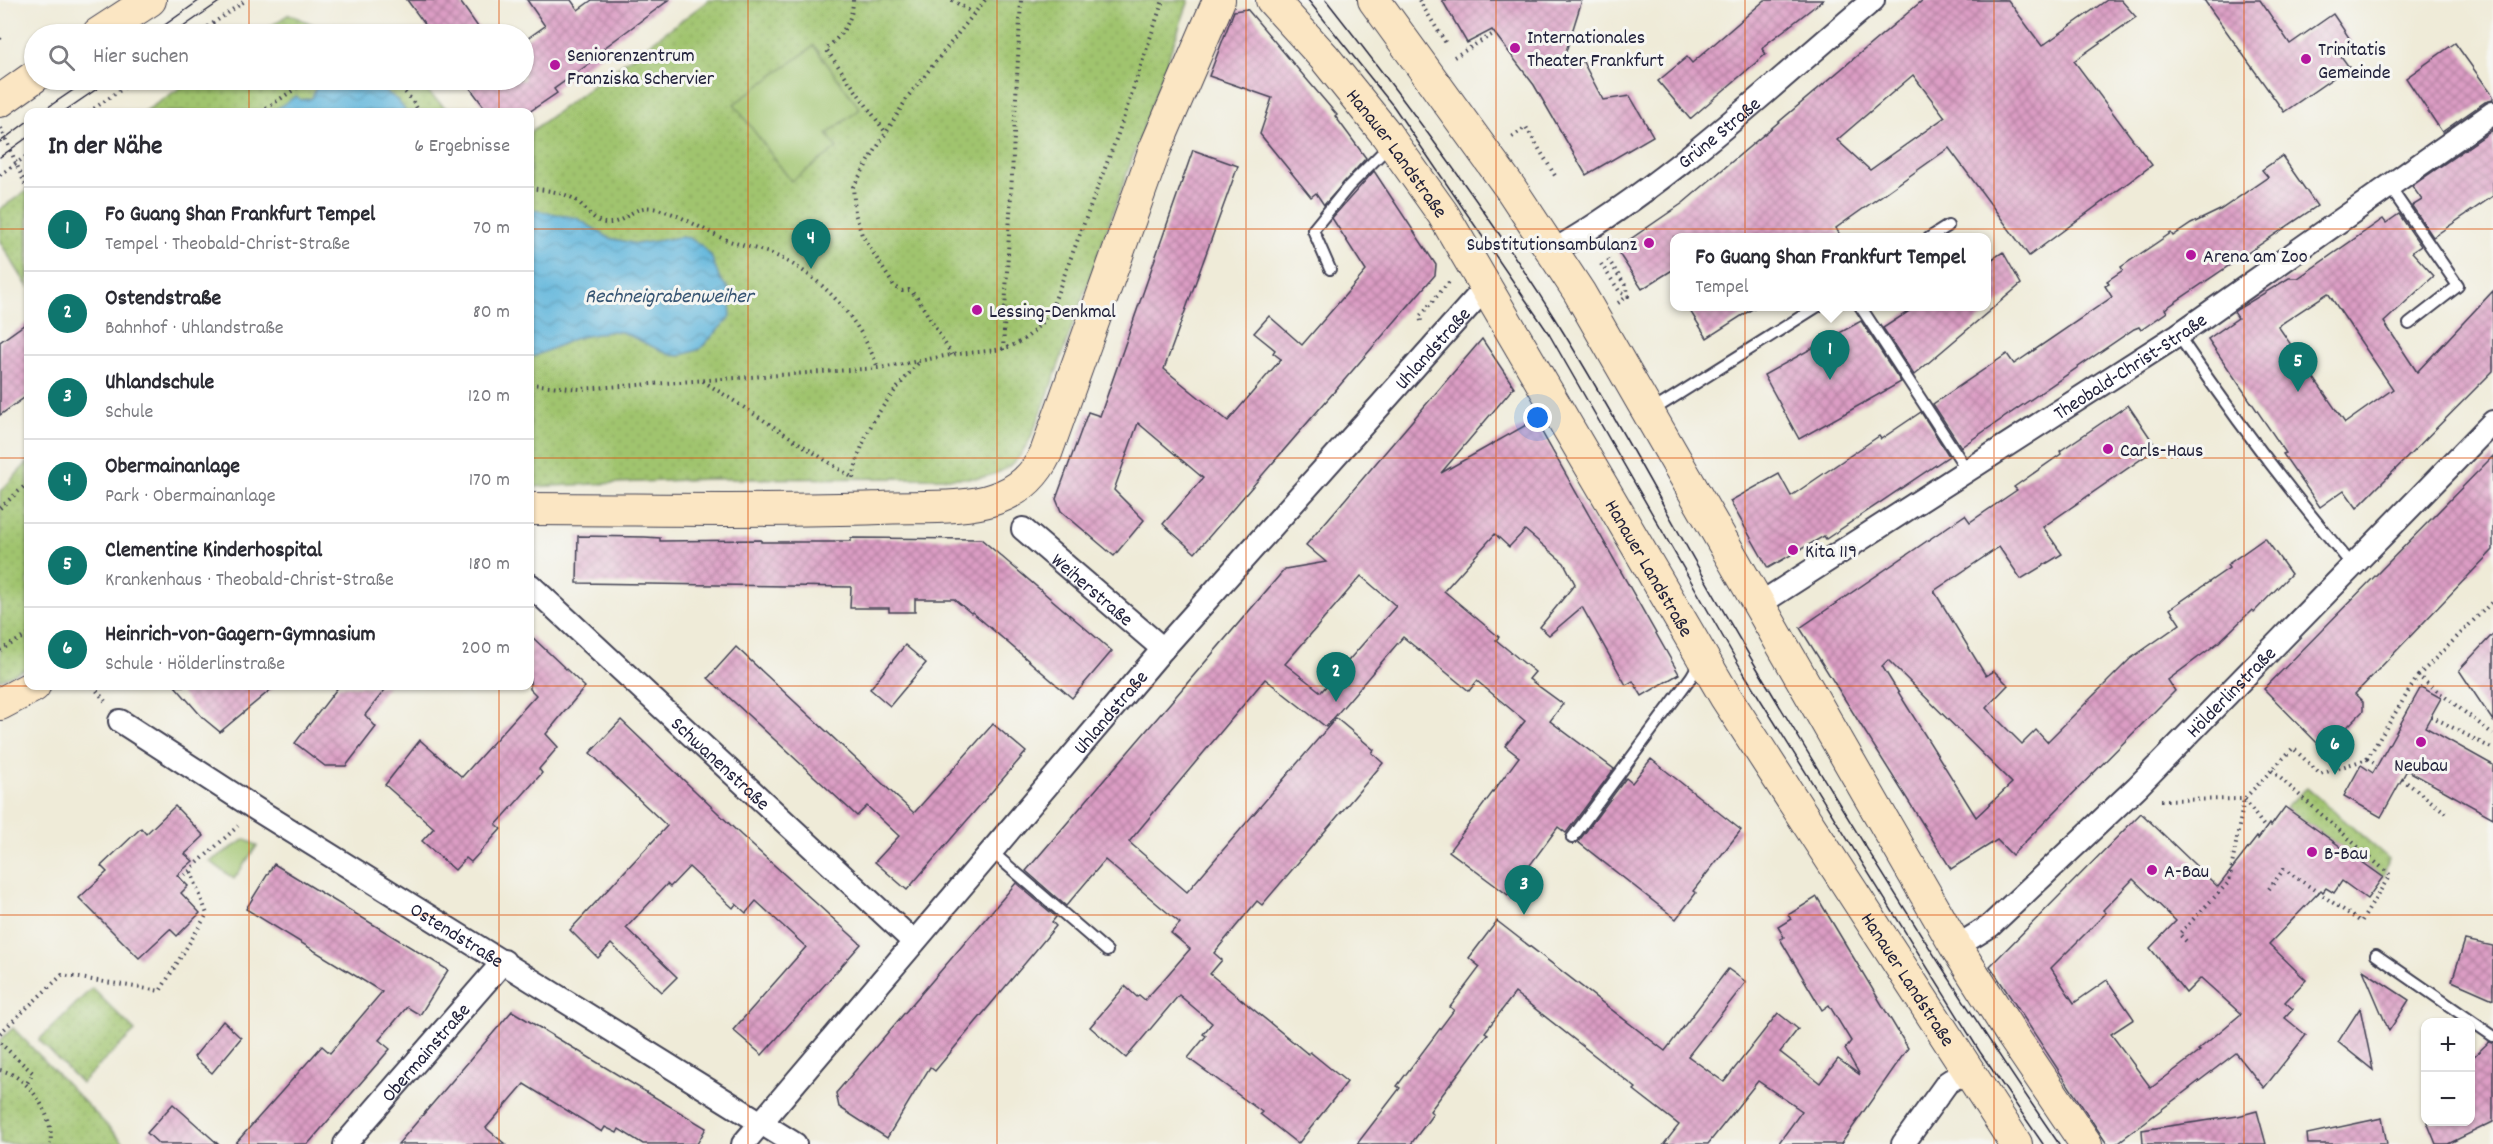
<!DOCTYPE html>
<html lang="de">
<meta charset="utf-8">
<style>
:root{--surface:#fff;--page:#f2f2f3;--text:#2b2b33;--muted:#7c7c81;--line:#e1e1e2;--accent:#0f766e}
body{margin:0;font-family:Dekko,sans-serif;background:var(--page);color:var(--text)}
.controls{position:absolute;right:18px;bottom:18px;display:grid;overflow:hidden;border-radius:12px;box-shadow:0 2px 4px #0004}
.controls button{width:54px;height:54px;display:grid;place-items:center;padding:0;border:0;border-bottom:2px solid var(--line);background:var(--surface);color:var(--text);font:30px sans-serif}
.you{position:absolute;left:1538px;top:418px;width:21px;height:21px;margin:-15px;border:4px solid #fff;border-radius:50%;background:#1a73e8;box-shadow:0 0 0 9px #1a73e833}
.badge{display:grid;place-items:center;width:39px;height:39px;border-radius:50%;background:var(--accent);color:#fff;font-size:20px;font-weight:700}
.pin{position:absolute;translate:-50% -50px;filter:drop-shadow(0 2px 3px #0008)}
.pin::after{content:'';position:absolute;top:32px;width:21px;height:18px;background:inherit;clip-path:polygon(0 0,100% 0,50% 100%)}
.popup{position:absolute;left:1670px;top:233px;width:321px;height:78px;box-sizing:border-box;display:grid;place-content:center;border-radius:12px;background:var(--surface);filter:drop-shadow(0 2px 4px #0005);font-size:20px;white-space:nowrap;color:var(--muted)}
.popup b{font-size:22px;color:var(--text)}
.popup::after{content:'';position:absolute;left:50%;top:100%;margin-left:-12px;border:12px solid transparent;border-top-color:var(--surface)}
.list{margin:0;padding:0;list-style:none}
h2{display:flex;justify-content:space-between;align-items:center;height:78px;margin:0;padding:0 24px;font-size:26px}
h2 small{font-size:20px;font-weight:400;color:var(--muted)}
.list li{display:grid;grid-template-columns:39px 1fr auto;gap:18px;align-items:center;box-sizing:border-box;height:84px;padding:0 24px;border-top:2px solid var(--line)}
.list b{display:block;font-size:22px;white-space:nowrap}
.list p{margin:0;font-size:20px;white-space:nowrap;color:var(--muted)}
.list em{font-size:20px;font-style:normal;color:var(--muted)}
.icon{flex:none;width:33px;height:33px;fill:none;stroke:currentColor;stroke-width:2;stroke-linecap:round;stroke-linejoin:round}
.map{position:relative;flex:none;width:2493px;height:1144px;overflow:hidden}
.search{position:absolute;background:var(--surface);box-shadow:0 2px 4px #0004;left:24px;top:24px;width:510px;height:66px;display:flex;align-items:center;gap:15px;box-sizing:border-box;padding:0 21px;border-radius:33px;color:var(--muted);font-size:22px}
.panel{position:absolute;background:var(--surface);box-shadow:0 2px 4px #0004;left:24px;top:108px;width:510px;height:582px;border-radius:12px}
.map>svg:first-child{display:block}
</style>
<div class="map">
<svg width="2493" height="1144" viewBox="0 0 2493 1144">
<defs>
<pattern id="grass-dots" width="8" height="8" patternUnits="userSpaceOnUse" patternTransform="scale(1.5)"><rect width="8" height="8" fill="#a0c46e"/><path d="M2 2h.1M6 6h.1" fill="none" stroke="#8aa860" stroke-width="1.8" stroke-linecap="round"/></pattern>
<pattern id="water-waves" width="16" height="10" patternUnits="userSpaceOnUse" patternTransform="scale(1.5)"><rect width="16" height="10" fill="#5eb5db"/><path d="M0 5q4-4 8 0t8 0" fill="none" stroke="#4d93b3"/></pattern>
<pattern id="building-cross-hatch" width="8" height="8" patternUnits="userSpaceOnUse" patternTransform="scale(1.5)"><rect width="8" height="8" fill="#dc9dc4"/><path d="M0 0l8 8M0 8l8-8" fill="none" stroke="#b280a0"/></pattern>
</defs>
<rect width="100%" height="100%" fill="#f6f6f2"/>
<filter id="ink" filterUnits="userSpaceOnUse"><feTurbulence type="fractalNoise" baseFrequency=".0167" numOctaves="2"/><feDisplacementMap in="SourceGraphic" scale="12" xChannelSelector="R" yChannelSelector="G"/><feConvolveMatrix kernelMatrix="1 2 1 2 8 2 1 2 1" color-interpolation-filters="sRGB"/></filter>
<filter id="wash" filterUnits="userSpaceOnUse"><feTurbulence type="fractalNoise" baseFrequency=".008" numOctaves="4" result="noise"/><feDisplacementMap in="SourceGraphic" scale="24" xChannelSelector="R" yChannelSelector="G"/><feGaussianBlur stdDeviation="1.35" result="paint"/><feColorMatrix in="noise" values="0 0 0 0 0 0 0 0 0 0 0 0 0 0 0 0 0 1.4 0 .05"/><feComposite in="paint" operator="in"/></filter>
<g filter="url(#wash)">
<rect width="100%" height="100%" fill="#efebd8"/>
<g fill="url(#grass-dots)" stroke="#617354" stroke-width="1.5">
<path d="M709 0H1189L1044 406C1028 442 1023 471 979 478L707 479 530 487V132Z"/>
<polygon points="289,14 335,34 259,34"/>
<polygon points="192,80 415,80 450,112 144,112"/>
<polygon points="28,190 28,287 0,242 0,209"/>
<polygon points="28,462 28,668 0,680 0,492"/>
<polygon points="2307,788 2389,859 2383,877 2285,807"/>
<polygon points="92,988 135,1031 81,1083 39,1040"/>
<polygon points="13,1028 125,1144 0,1144 0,1040"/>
</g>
<g fill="#a0c46e" stroke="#617354" stroke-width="1.5">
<polygon points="814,46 860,109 827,134 837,148 791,181 734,104"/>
<polygon points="246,839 257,846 234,879 210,861"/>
</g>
<g fill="url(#water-waves)" stroke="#406c8b" stroke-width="1.5">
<path d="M318 81C351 84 388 80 406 112H272L296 96 301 100 312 98 316 87 314 84Z"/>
<polygon points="530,209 577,218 609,238 637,244 681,237 689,238 701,245 711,256 720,279 729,289 731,316 700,349 679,356 668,354 622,332 612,331 576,338 530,358"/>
</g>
<g id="blocks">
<g fill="url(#building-cross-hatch)" fill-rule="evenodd">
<polygon points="407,0 459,0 483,34 432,34"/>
<polygon points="527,0 571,0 578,10 592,0 669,0 604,48 607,51 554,89 557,93 529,112 488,112 464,80 524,80 524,41 545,26"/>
<polygon points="1442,0 1582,0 1563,61 1583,62 1603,100 1630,96 1653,136 1586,175 1534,85 1492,30 1467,43"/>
<polygon points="1765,0 1823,0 1765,45 1762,49 1766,54 1690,119 1658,81 1687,57 1692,63"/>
<path d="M1923 0H2008L2042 46 2107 0H2121L2136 17 2074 61 2152 165 2029 256 1949 148 1836 228 1841 237H1674V269L1642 289 1616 249 1683 203ZM1913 75 1945 117 1870 170 1837 140Z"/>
<polygon points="2204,0 2260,0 2290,44 2333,14 2352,42 2338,52 2349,67 2284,112"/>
<polygon points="1247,9 1337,115 1335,116 1366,158 1324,205 1316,193 1311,197 1260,134 1272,98 1209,76 1234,11"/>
<polygon points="2455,43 2493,96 2493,100 2485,102 2442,132 2406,78"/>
<polygon points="2493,130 2493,196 2433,237 2412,206 2422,200 2412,186"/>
<polygon points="1193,150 1238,166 1164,369 1228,421 1281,359 1273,353 1275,350 1254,333 1269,316 1302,345 1366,271 1332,218 1374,171 1436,265 1435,275 1195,553 1163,524 1203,478 1138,423 1114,490 1144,520 1114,556 1061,511 1056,499 1088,412 1100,416"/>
<polygon points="2282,156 2317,206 2165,309 2167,312 2141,330 2139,327 2134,329 1961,447 1933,404 2007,354 2014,364 2112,297 2105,286 2109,284 2107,281 2123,270 2121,267 2171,233 2173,236 2191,224 2220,210 2268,177 2262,170"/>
<path d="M2399 214 2421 246 2412 252 2434 276 2384 322 2417 372 2493 291V371L2357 508 2344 490 2320 507 2283 454 2286 453 2208 339 2238 318 2234 312 2238 309 2289 278H2298L2383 219 2386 223ZM2328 293 2393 389 2345 423 2278 326Z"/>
<polygon points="2003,252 2021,284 1914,375 1883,328 1917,306 1986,306 1986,263"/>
<polygon points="1687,306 1757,306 1707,338"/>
<polygon points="1861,321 1901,382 1799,439 1764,375"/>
<polygon points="28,322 28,395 0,415 0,342"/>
<path d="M1482 339 1514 387 1441 473 1535 420 1679 674 1642 696 1633 681 1626 685 1582 607 1549 635 1540 627 1575 584 1564 563 1525 530 1509 547 1495 534 1444 591 1499 637 1496 640 1535 672 1529 679 1563 704 1550 721 1614 769 1566 833 1558 827 1508 895 1449 851 1519 757 1505 746 1525 721 1477 681 1469 691 1403 637 1326 727 1265 679 1129 842 1187 892 1336 718 1374 750 1372 753 1383 763 1262 905 1257 901 1214 953 1222 960 1210 974 1308 1054 1310 1052 1347 1082 1298 1144 1260 1114 1262 1112 1188 1058 1206 1036 1203 1034 1212 1023 1179 995 1126 1058 1090 1027 1125 986 1137 997 1139 995 1145 1000 1164 979 1190 949 1171 933 1180 923 1105 860 1066 906 1026 871 1285 569 1326 562 1306 545ZM1361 576 1396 606 1321 692 1285 664Z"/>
<path d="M2128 405 2157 448 2043 527 2062 554 2021 579 1999 547 1934 591 1986 676 1994 671 2008 685 1986 708 2022 744 2036 730 2047 742 2130 659 2180 624 2170 609 2229 568 2227 565 2265 538 2291 574 2254 612 2252 610 2219 642 2168 680 2175 691 2012 855 1997 840 1951 869 1800 628 1965 515 1970 522 2017 490 2014 487 2061 454 2060 451ZM1888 660 2012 783 1976 817 1882 666Z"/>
<polygon points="1921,412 1949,456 1826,539 1824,536 1768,568 1730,501 1779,474 1791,496 1879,436 1881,439"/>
<polygon points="2493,456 2493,550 2355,694 2363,702 2363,711 2324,750 2264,689"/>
<polygon points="578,536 645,537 660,538 660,541 761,540 761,542 835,542 836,541 851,541 851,538 981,539 1112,651 1072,698 972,612 971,613 954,599 915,599 915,612 889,612 889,608 850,608 851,587 577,583"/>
<polygon points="2493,634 2493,721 2459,670"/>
<polygon points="530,635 585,687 546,734 558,747 539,769 542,773 496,825 501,829 471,862 466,858 455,870 422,841 434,828 385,785 420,740 462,777 536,695 530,689"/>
<polygon points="905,645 926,663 890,706 870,689"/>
<polygon points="736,647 914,813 993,724 1026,752 907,890 875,862 899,836 867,806 857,816 708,678"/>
<polygon points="175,686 275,686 220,732 203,718"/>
<polygon points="339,686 388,686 365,715 376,727 346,766 325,766 295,743"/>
<polygon points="2421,687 2441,698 2425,727 2493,765 2493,818 2407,770 2381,817 2344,796 2361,765 2373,773"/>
<polygon points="621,720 741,835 861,944 762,1055 733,1030 806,947 756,901 746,913 736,904 733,908 689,867 670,887 667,884 626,928 677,977 662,992 611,944 598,958 570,930 667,826 590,753"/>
<polygon points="1651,759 1741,830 1693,891 1696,893 1676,919 1578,842 1626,778 1632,783"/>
<polygon points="175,806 204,836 185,854 193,861 177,875 188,886 181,893 200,913 177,936 170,929 139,958 79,898 107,872 101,866 141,828 146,834"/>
<path d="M2285 807 2383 877 2367 899 2342 881 2334 893 2326 888 2323 892 2321 890 2269 944 2306 980 2285 1002 2293 1009 2285 1018 2306 1035 2264 1088 2236 1053 2116 1144H2107L1990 966 2141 813 2218 887 2257 837 2258 839 2269 824 2271 826ZM2133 879 2176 921 2150 948 2163 964 2186 993 2201 978 2241 1014 2198 1050 2200 1051 2151 1088 2111 1034 2134 1019 2107 980 2074 1003 2051 968 2106 913 2103 910Z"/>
<polygon points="274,864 448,970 420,1015 407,1007 379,1040 390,1049 308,1144 235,1144 322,1046 330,1053 382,992 246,909"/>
<polygon points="1016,883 1056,917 1052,922 1056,926 935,1071 930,1067 887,1138 839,1107 836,1093"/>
<polygon points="1817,897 1908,1048 1841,1144 1778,1144 1802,1111 1758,1081 1708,1144 1664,1144 1679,1125 1634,1090 1636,1088 1515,993 1485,1032 1488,1034 1430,1111 1433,1114 1411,1144 1357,1144 1400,1088 1397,1086 1454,1010 1450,1007 1480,967 1469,958 1497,921 1665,1051 1728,969 1746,982 1688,1056 1724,1082 1778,1013 1798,1029 1780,1052 1820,1083 1838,1059 1860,1075 1845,1049 1851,1041 1829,1005 1822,1010 1780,939 1784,937 1778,927 1791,919 1788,915"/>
<polygon points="2465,940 2493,946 2493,999 2452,981"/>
<polygon points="2363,970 2409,1000 2389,1031"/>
<polygon points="2360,1008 2373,1070 2338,1042"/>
<polygon points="512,1011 706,1128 697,1144 643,1144 619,1129 617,1133 605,1127 602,1132 524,1084 486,1128 505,1144 398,1144"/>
<polygon points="223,1021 241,1038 212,1073 194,1057"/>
<polygon points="2489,1042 2493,1043 2493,1122 2448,1144 2436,1144 2427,1122 2470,1122 2470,1060"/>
<polygon points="173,1104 218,1144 159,1144 147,1133"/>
<polygon points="2257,1111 2266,1144 2143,1144 2142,1130 2238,1116"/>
<polygon points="2382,1118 2387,1144 2308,1144 2307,1134"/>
</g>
</g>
</g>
<g filter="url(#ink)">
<use href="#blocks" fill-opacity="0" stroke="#414053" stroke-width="1.5"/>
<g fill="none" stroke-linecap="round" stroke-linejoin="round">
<g stroke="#414053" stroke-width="14">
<g id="lane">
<polyline points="2389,186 2458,286 2409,324"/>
<polyline points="1929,238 1948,226"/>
<polyline points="1330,269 1313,230 1348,187 1390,145"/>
<polyline points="1860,306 1967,470"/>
<path d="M2178 335C2232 415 2290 492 2353 566"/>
<polyline points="1650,412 1818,306"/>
<polyline points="1572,838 1691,677 1701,660"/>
<polyline points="992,852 1107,951"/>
<polyline points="2376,955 2493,1036"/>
</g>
</g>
<g stroke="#414053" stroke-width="26">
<g id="street">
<path id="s1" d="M1553 251C1671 183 1769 87 1873 0"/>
<path id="s2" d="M1023 529 1163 649"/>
<path id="s3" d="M530 585 914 942"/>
<path id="s4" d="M1758 605 2178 335 2493 113"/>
<path id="s5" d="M120 721 256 809 795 1144"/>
<path id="s6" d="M1956 947 1990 926 2137 787 2493 422"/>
<path id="s7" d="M345 1144 504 961"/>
<path id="s8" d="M743 1144 1163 649 1486 287"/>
<polyline points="1903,1144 1947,1083 1968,1069"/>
</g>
</g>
<g stroke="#414053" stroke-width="34">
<g id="secondary">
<path id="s9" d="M1272 0 1324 57 1386 134 1443 214 1725 696 2016 1144"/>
<polyline points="1374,0 1511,189 1579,292 1956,947 2012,1035 2086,1144"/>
<polyline points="98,34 150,0"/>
<polyline points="0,101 34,77"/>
<path d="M530 509C646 509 763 512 880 508 913 506 964 510 994 499 1019 491 1035 476 1046 453L1155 149 1219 0"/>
<polyline points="0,704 34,686"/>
</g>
</g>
<g stroke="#414053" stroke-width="4" stroke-dasharray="1.5 4.5" stroke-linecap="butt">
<path d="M853 0C853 21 841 36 826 49L886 133"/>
<polyline points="952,0 973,13"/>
<polyline points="1419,0 1447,45"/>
<polyline points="198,34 246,0"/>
<polyline points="0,39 2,34"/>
<polyline points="1454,57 1495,33"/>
<path d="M372 80C398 83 407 90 419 112"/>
<polyline points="89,112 135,80"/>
<polyline points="261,112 308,80"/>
<polyline points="1,128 28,191"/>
<polyline points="1512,137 1526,127 1557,179"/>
<polyline points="0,175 28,155"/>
<path d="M530 188C544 190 560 191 574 199 585 205 592 222 606 223 624 225 634 204 652 208 678 212 700 229 724 239 739 245 756 248 772 254 822 275 859 318 878 368"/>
<polyline points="1601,264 1620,292 1628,296 1627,288 1608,259"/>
<polyline points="1618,303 1628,296"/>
<polyline points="1421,321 1420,316 1449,282"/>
<polyline points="1003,350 1021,0"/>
<polyline points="952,355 916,296 909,290 902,291 894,286 862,235 855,213 853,187 909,95 985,0"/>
<polyline points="703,381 853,478"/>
<path d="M530 384 580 389 878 368C903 365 926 359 951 355 999 348 1018 357 1051 310L1118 134 1163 0"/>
<path d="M853 478C865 423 883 405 918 363"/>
<polyline points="0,508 28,483"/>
<polyline points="0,650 28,635"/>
<polyline points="2418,676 2493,601"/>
<polyline points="93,686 105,701"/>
<polyline points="2431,716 2493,749"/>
<polyline points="2367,759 2377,765"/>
<polyline points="2402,779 2446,813"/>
<polyline points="2161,800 2244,799 2266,829"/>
<polyline points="180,879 238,826"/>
<polyline points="2269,889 2284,869 2361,922 2390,875 2271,770"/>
<polyline points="2186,941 2179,934 2229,882 2244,799 2293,748 2320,774 2367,759 2418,676 2493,734"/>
<polyline points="0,1033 62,975 160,991 207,914 190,869"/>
<polyline points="0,1043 33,1073 26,1085"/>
<path d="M0 1070C28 1075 56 1117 50 1144"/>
</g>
<use href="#lane" stroke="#fff" stroke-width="10"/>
<use href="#street" stroke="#fff" stroke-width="22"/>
<use href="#secondary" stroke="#fbe6c3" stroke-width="32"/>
<g stroke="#22223b" stroke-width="1.5">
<polyline points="1308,0 1394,107 1549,334 1742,670 1980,1052 2043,1144"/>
<path d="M1326 0C1409 105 1489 213 1560 327 1629 438 1688 554 1755 665 1852 827 1952 988 2059 1144"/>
<polyline points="152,34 200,0"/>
<polyline points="173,34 222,0"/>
<polyline points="41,112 88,80"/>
<polyline points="63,112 110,80"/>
<polyline points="0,142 28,121"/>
<polyline points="0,157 28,137"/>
</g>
</g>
</g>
<path fill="none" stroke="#de560e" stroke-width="1.5" stroke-opacity="0.55" d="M249 0V34M499 0V34M748 0V1144M997 0V1144M1246 0V1144M1496 0V1144M1745 0V1144M1994 0V1144M2244 0V1144M249 80V112M499 80V112M0 229H28M530 229H2493M0 458H28M530 458H2493M0 686H2493M249 686V1144M499 686V1144M0 915H2493"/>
<g fill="#b5179e" stroke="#f6f6f2" stroke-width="2">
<circle cx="1515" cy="48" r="6"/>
<circle cx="2306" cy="59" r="6"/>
<circle cx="555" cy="65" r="6"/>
<circle cx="1649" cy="243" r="6"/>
<circle cx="2191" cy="255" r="6"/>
<circle cx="977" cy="310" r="6"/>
<circle cx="2108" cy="449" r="6"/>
<circle cx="1793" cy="550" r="6"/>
<circle cx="2421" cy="742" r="6"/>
<circle cx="2312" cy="852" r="6"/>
<circle cx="2152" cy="870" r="6"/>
</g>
<g text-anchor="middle" stroke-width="6" stroke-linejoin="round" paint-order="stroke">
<g font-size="20" fill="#22223b" stroke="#f6f6f2" text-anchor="start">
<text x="1527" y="43">Internationales<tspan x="1527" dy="23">Theater Frankfurt</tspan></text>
<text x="2318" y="55">Trinitatis<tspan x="2318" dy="23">Gemeinde</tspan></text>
<text x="567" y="61">Seniorenzentrum<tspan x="567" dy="23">Franziska Schervier</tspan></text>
<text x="1637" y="250" text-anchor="end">Substitutionsambulanz</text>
<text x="2203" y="262">Arena am Zoo</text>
<text x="989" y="317">Lessing-Denkmal</text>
<text x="2120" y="456">Carls-Haus</text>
<text x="1805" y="557">Kita 119</text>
<text x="2421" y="771" text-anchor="middle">Neubau</text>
<text x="2324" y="859">B-Bau</text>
<text x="2164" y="877">A-Bau</text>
</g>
<g font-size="20" fill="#22223b" stroke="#f6f6f2">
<text dy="7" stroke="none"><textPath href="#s1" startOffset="204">Grüne Straße</textPath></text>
<text dy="7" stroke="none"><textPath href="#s9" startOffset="198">Hanauer Landstraße</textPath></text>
<text dy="7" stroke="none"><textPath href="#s8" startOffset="1053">Uhlandstraße</textPath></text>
<text dy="7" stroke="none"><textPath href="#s4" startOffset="442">Theobald-Christ-Straße</textPath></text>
<text dy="7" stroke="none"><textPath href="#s9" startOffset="684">Hanauer Landstraße</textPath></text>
<text dy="7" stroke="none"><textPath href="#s2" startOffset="92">Weiherstraße</textPath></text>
<text dy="7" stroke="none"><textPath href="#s6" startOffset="376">Hölderlinstraße</textPath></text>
<text dy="7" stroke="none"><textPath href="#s8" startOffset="567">Uhlandstraße</textPath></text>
<text dy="7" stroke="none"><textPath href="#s3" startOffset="261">Schwanenstraße</textPath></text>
<text dy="7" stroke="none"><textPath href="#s5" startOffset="399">Ostendstraße</textPath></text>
<text dy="7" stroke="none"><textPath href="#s9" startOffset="1170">Hanauer Landstraße</textPath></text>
<text dy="7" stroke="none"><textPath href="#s7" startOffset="122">Obermainstraße</textPath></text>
</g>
<g font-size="21" font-style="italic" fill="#375573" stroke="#f6f6f2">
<text x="669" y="302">Rechneigrabenweiher</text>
</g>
</g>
</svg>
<div class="controls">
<button>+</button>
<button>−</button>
</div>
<div class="you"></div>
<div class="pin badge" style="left:1830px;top:380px">1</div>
<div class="popup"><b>Fo Guang Shan Frankfurt Tempel</b>Tempel</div>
<div class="pin badge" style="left:1336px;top:702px">2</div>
<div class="pin badge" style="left:1524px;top:915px">3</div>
<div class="pin badge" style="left:811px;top:269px">4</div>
<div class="pin badge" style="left:2298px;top:392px">5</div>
<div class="pin badge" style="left:2335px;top:775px">6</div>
<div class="search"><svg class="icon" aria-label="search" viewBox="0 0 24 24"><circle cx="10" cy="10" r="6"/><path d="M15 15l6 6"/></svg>Hier suchen</div>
<section class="panel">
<h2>In der Nähe<small>6 Ergebnisse</small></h2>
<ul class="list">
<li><span class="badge">1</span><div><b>Fo Guang Shan Frankfurt Tempel</b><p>Tempel · Theobald-Christ-Straße</p></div><em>70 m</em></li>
<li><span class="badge">2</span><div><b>Ostendstraße</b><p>Bahnhof · Uhlandstraße</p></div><em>80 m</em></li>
<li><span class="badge">3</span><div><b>Uhlandschule</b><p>Schule</p></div><em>120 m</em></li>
<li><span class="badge">4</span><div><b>Obermainanlage</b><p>Park · Obermainanlage</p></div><em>170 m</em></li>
<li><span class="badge">5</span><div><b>Clementine Kinderhospital</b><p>Krankenhaus · Theobald-Christ-Straße</p></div><em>180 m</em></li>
<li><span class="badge">6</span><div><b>Heinrich-von-Gagern-Gymnasium</b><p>Schule · Hölderlinstraße</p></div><em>200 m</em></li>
</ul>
</section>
</div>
